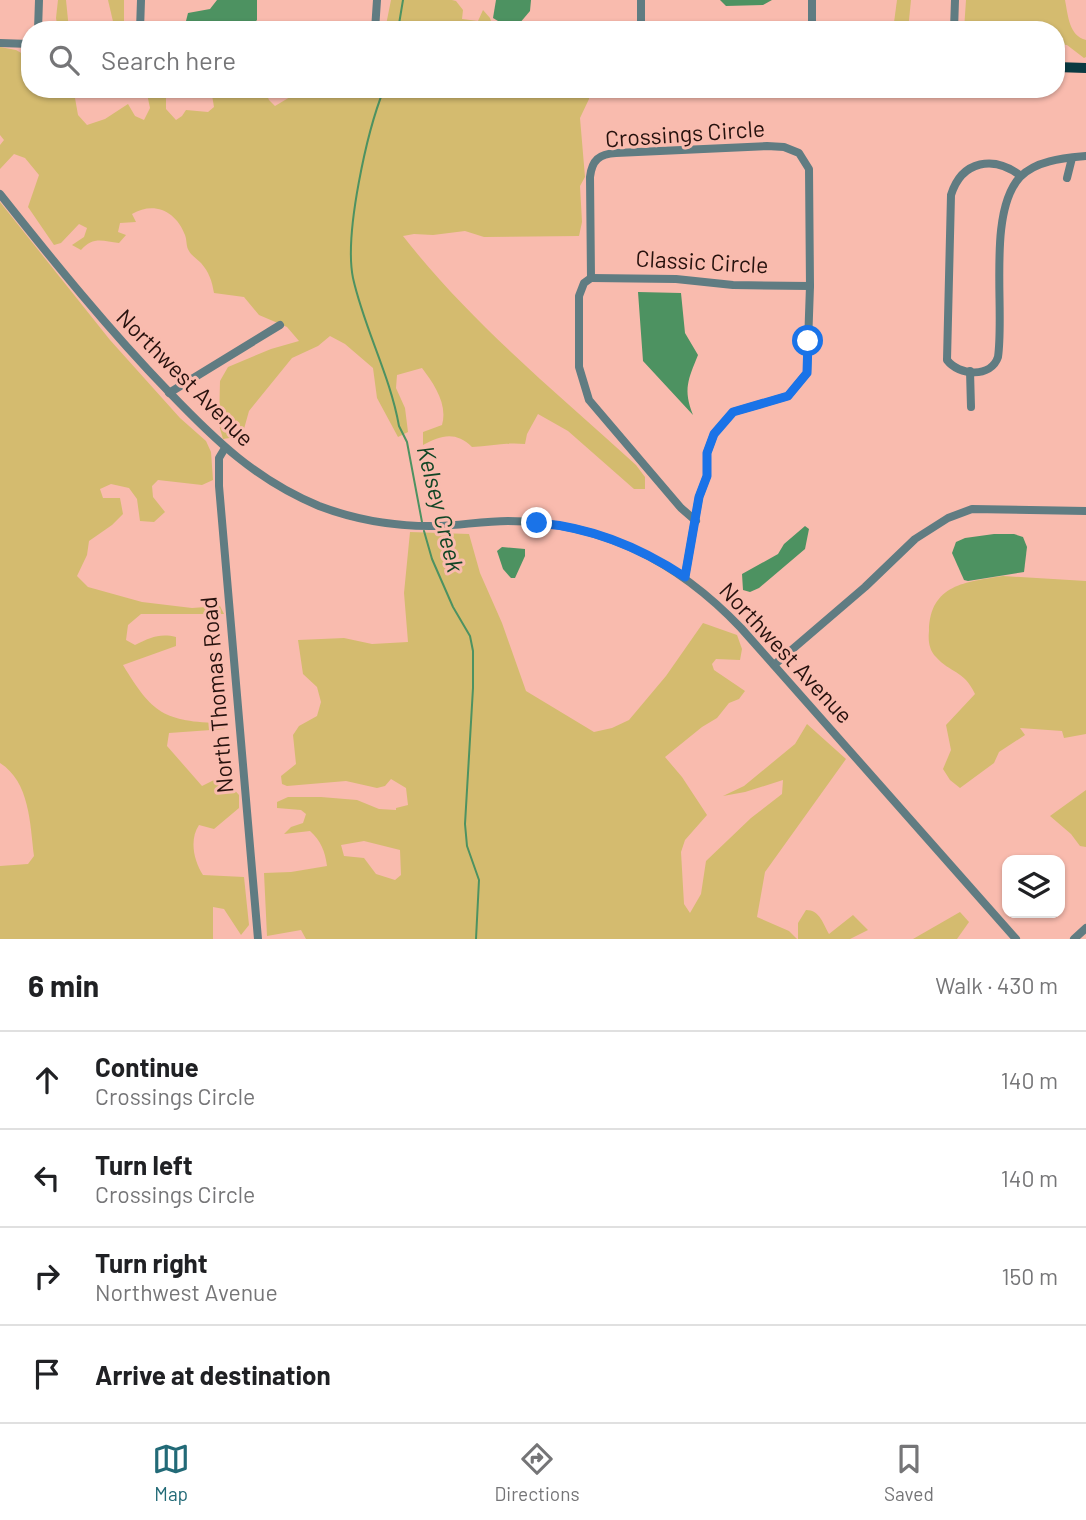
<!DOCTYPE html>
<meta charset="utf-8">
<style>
:root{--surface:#fff;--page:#f6f6f6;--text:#202124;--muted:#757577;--line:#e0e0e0;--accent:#226a77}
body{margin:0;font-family:Barlow,sans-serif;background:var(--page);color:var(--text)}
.controls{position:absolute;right:21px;bottom:21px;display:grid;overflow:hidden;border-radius:14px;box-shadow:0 2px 5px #0004}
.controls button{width:63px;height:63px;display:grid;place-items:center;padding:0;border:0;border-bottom:2px solid var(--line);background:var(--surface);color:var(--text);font:35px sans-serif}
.stop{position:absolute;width:21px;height:21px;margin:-16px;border:5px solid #1a73e8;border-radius:50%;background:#fff}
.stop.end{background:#1a73e8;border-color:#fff;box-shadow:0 2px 7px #0008}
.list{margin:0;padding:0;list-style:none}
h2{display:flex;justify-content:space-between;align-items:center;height:91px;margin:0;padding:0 28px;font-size:30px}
h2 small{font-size:23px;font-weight:400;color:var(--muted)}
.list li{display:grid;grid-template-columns:46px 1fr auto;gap:21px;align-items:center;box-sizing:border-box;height:98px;padding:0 28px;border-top:2px solid var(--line)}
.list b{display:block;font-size:26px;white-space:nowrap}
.list p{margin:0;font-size:23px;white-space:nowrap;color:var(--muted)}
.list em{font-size:23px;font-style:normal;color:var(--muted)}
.icon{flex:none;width:38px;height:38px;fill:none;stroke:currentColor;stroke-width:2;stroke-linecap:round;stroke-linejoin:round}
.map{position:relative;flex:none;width:1086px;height:939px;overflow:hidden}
.search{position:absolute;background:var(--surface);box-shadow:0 2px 5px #0004;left:21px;right:21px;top:21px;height:77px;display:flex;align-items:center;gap:18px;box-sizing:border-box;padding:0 24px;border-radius:28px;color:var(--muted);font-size:26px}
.sheet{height:483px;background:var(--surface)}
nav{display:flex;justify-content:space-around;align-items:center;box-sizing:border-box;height:98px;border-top:2px solid var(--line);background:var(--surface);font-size:19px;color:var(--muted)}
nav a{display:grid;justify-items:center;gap:4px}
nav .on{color:var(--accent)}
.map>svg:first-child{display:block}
</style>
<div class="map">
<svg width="1086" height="939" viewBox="0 0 1086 939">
<rect width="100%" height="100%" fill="#f9bbae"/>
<g fill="#d4bb6f" fill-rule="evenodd">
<polygon points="58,0 66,0 69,30 58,30 56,18"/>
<polygon points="108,0 124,0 124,30 115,30"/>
<polygon points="391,0 452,0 456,1 463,10 462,19 478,21 483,10 490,18 494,30 385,30"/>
<polygon points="897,0 911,0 908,30 893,30"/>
<path d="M966 0H1065C1068 15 1069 36 1086 40V57L1084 58 1067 45 1056 44V30H964Z"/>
<path d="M0 47 16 50 30 58V89H83L84 96 75 98 78 115 87 125 105 119 128 104 135 116 144 120 150 108 146 89H163L166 92V109L176 120 182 116 186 110 208 112 214 107 211 89H264L269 100 275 106 295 94 296 89H589V99L580 118 585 177 580 186 582 222 579 236 484 237 465 231 433 235 414 234 403 236C470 322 556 392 636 465L645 477V489H634L568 431 538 414 527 434 525 444C506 442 491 446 472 447 456 431 441 435 423 445V432L442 425C448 404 434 384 422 368L397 375 396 388 405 408 408 432 398 437 377 398 373 368 345 344 330 336 318 346 292 358 249 411 242 436 223 439 219 425 220 381 228 367 271 349 299 341 287 327 259 315 244 297 214 293C212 281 209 272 201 263 197 259 191 255 189 251 186 247 187 240 185 235 176 211 154 201 132 214L136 222 120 223 118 232 126 235 119 243C103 241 93 236 81 250L72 245 84 237 87 228 79 224 61 243 54 245 28 207 39 175 25 158 14 154 0 169V145L4 140 0 135Z"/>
<path d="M0 202 110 340 180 418 206 441 211 452 213 480 202 485 158 480 152 486 153 497 165 512 154 522 140 521 137 499 129 488 111 484 100 489 103 498H120L123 514 112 525 89 541 87 555 77 576 88 587 142 602 192 608 220 606 224 614H141L128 625 126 640 135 645C150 638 159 633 176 637V646L123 665C152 713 164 722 222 723L225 729 169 733 167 746 202 786 222 776 239 795V808L214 829 199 825C189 840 194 861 203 875L244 877 249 925 241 935 224 909 213 907V939H0V866L28 864 34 856C30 824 30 782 0 763Z"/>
<path d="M410 532 469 534 480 573 502 623 526 691 594 732 612 728 629 720 666 676 703 623 737 635 742 649 740 660 716 659 712 664 714 670 745 691 739 699 729 703 717 718 702 727 665 757 682 777 707 815 685 840 681 852 684 904 690 913 701 894 706 861 751 818 782 794 783 780 745 792 723 796 744 786 795 744 807 724 846 759 765 872 757 917 789 931 797 939H306L301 930 267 936 264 873 291 872 327 866C325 851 321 841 310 831L284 834 291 827 303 823 306 814 301 810 277 808V802L288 797H321L357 800 379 809 396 810V808L408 805 406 788 391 779 385 786 377 788 346 781 287 786 282 784 281 776 296 764 293 735 299 726 317 716 321 702 317 687 303 674 298 640 344 638 372 644 408 642 404 593ZM364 841 400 850 401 875 395 880 376 874 364 858 344 856 341 845Z"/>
<path d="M1003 576 1086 581V734L1064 738 1062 731 1020 728 1025 735 999 752 994 763 960 788 950 780 943 769 951 750 946 725 975 694C964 670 950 673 936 657 929 650 928 640 929 631 930 584 966 582 1003 576Z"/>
<polygon points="1086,790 1086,847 1080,846 1071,834 1050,816"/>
<path d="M806 910C820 910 823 924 829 934L853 915 868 930 850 939H798V923Z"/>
<polygon points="960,912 969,922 957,939 913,939"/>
</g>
<g fill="#4d9261">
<path d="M217 0H257V20C244 35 203 24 186 21L188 13 210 9Z"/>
<polygon points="496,0 531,0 530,11 519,24 503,24 493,18"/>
<polygon points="720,0 772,0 763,5 726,6"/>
<path d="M638 292 681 293 685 333 698 355C688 380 683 389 693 415L643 361Z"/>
<polygon points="805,526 809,529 805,549 759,588 750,592 743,590 742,574 778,554 784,544"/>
<polygon points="994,534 1014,534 1023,537 1027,547 1024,572 968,581 964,580 952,553 956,542 965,538"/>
<polygon points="502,547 525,549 525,556 515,578 511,578 503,569 497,551"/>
</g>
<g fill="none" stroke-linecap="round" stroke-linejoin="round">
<g stroke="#4d9261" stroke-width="2">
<polyline points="398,30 403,0"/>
<path d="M384 89C367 131 344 234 353 278 364 328 390 375 399 426L407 442 422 522"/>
<polyline points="424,531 432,559 453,607 470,636 473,651 473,688 465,824 467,846 479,880 476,939"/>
</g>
<g stroke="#607c82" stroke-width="8">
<polyline points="38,30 39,0"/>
<polyline points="140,30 141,0"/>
<polyline points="375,30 377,0"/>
<polyline points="641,30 641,0"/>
<polyline points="812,30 812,0"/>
<polyline points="954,30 955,0"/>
<polyline points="0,43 30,44"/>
<path d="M1021 176C994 155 962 160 951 195L947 360C959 376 991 378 998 357 1005 309 987 213 1020 177 1036 160 1065 158 1086 156"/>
<polyline points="1067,178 1072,158"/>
<path d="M0 194C54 262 108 329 169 392 215 440 256 480 319 506 356 520 399 527 439 526 462 525 485 521 508 521 602 522 677 561 741 628L1016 939"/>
<path d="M591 278 590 177C592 160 599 154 616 153L767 146 784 147 799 153 809 169 810 286 807 373 788 396 733 412 714 434 707 453V476L699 497 685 577"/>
<polyline points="591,278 584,283 579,296 579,367 589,400 681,508 696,521"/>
<polyline points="591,278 676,279 733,285 810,286"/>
<polyline points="970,371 971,407"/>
<polyline points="169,393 280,325"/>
<polyline points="225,448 219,458 219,486 258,939"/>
<polyline points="774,665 865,587 915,539 948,518 972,509 1086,511"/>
<polyline points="1074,939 1086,928"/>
</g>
<polyline stroke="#093a42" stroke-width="10" points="1056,67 1086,68"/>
</g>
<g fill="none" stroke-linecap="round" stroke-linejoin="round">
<path stroke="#1a73e8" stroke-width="9" d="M537 523C591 527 641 548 685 577L699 497 707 476V453L714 434 733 412 788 396 807 373 808 341"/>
</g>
<g text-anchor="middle" stroke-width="6" stroke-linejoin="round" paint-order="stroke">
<g font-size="23" fill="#26110d" stroke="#f9bbae">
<text transform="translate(685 134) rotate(-4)" y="8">Crossings Circle</text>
<text transform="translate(702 262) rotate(3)" y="8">Classic Circle</text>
<text transform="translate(185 378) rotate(45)" y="8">Northwest Avenue</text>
<text transform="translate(786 653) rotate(47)" y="8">Northwest Avenue</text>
<text transform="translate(217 695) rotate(-95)" y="8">North Thomas Road</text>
</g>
<g font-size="24" font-style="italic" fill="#104524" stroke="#f9bbae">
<text transform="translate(440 509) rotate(76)" y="8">Kelsey Creek</text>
</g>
</g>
</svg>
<div class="controls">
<button><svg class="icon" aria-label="layers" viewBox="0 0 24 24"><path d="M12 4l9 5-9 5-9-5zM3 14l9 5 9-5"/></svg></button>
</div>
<div class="stop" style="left:808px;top:341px"></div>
<div class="stop end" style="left:537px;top:523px"></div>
<div class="search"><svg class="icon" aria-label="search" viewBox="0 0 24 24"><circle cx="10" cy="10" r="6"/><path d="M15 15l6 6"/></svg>Search here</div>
</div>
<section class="sheet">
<h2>6 min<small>Walk · 430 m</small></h2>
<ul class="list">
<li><svg class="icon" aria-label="ahead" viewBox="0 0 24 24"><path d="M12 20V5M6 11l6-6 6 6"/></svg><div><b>Continue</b><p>Crossings Circle</p></div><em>140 m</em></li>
<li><svg class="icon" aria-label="left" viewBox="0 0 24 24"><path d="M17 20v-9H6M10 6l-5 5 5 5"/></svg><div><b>Turn left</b><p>Crossings Circle</p></div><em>140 m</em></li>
<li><svg class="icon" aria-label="right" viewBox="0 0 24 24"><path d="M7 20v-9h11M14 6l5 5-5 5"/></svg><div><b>Turn right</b><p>Northwest Avenue</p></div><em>150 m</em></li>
<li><svg class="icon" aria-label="arrive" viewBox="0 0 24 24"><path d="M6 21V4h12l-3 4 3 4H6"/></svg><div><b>Arrive at destination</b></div></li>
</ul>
</section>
<nav>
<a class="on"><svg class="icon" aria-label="map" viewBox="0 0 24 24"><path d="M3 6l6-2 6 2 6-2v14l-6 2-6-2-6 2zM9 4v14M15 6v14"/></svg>Map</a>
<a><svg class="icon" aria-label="directions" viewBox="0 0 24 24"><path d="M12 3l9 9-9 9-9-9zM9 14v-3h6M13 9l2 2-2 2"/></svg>Directions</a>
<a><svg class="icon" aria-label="saved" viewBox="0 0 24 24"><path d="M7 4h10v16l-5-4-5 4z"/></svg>Saved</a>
</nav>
